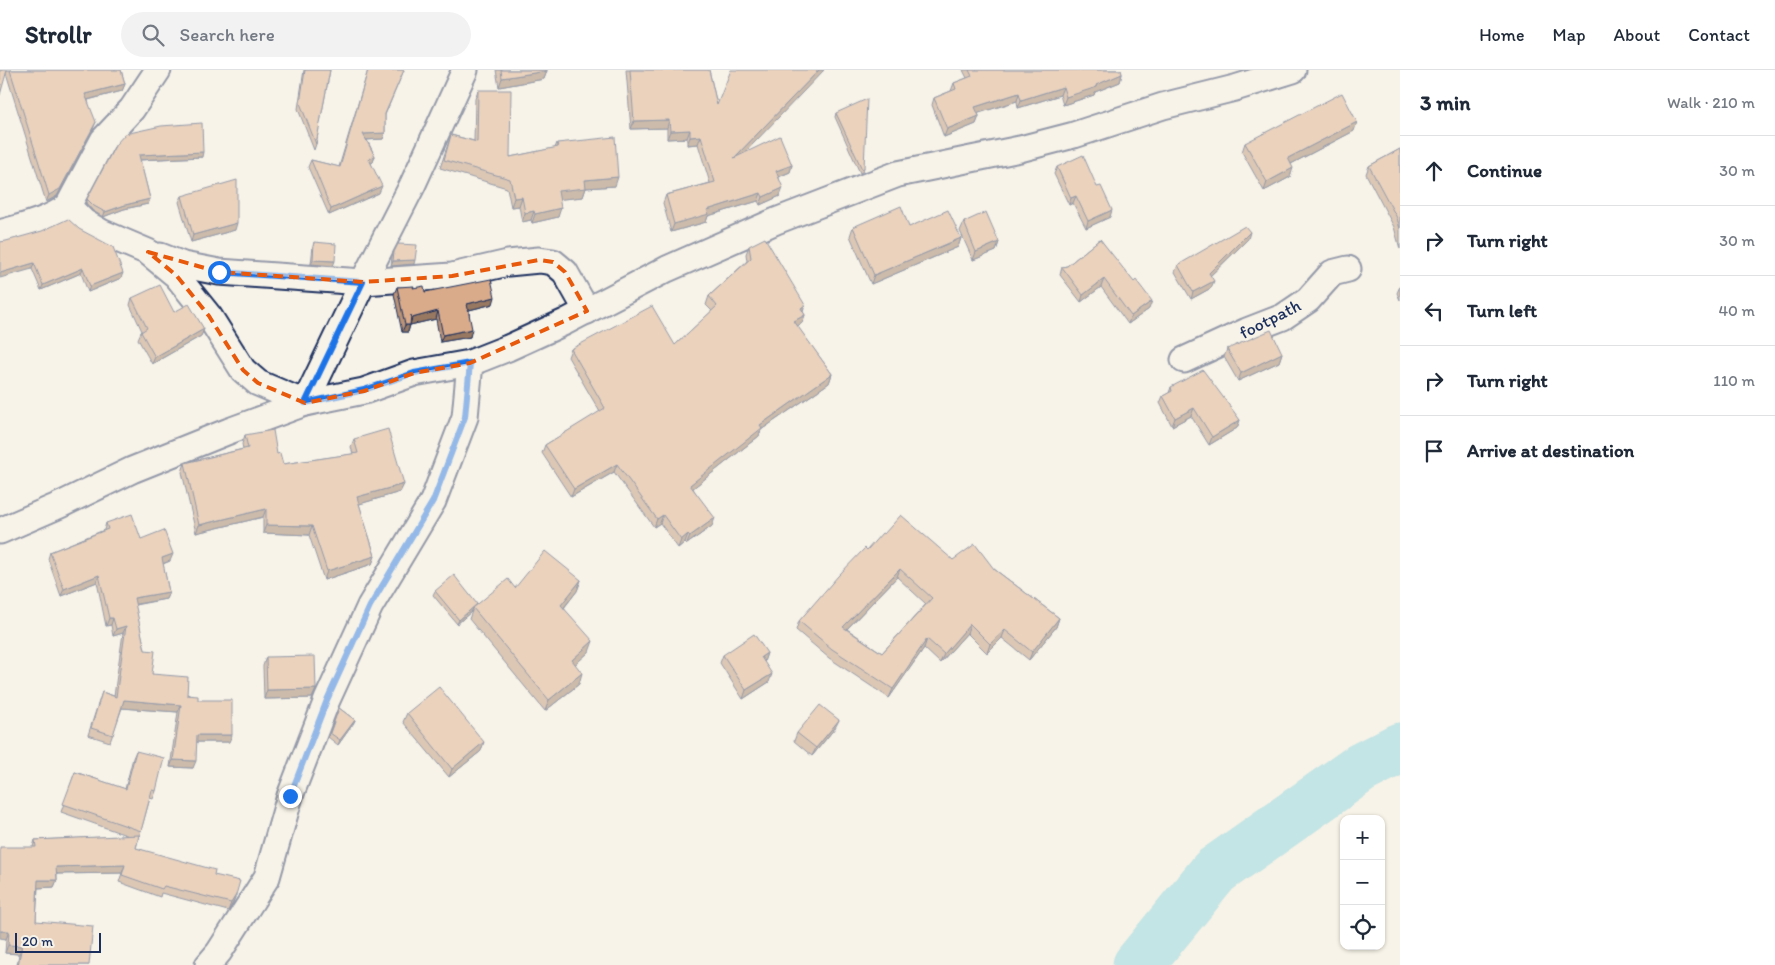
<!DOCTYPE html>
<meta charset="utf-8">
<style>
:root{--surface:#fff;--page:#f2f2f3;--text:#1f2937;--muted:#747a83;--line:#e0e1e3}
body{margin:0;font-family:Itim,sans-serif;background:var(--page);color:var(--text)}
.controls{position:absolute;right:15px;bottom:15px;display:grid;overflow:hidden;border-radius:10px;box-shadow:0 1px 4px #0004}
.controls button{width:45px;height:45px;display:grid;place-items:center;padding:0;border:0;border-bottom:1px solid var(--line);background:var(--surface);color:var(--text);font:25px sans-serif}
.scale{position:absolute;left:15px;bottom:12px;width:86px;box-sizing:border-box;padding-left:5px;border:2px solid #1b2f5e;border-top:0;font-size:14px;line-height:18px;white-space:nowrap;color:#1b2f5e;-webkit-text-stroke:4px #f7f3e8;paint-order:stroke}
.stop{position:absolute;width:15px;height:15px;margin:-11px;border:4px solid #1a73e8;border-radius:50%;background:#fff}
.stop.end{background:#1a73e8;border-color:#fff;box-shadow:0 1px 5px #0008}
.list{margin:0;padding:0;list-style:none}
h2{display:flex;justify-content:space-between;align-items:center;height:65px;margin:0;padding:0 20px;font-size:21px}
h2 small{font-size:16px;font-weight:400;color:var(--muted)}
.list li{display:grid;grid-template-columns:32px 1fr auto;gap:15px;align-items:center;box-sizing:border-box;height:70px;padding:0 20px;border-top:1px solid var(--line)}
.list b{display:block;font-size:19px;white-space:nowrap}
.list em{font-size:16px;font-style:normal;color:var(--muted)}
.icon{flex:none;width:28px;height:28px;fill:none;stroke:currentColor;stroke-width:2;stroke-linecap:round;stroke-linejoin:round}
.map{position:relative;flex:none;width:1400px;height:895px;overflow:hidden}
header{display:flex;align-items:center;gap:30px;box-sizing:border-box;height:70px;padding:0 25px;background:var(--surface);border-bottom:1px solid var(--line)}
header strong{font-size:24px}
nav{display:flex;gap:28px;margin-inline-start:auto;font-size:18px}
.search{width:350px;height:45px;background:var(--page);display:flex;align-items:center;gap:12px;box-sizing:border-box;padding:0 18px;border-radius:28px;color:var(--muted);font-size:19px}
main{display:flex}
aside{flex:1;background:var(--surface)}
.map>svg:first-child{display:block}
</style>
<header>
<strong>Strollr</strong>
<div class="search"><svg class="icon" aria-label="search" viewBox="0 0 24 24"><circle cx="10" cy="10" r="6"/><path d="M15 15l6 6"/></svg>Search here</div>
<nav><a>Home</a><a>Map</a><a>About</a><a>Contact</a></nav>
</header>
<main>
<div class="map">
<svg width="1400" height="895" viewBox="0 0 1400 895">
<rect width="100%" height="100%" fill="#f7f3e8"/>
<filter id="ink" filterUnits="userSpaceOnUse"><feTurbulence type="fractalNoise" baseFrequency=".02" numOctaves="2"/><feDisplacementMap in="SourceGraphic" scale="10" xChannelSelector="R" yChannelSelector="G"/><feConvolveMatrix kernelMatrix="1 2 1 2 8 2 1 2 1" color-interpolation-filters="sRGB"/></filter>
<g filter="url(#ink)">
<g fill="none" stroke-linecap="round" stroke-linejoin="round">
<polyline stroke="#85d4e2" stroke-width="51" points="1138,895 1215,801 1361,698 1400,678"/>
<g stroke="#1b2f5e" stroke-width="29">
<g id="minor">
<polyline points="68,136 84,152 101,162 148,182 176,205 209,246 243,300 258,313 305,333 363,212 412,116 465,0"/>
<path d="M0 163C24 156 48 151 68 136L103 70 132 39 158 0"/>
<polyline points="160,186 183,195 219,202 363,212 452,206 508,193 539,190 553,192 565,202 587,241"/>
<polyline points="1184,290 1247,261 1283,247 1308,230 1332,203 1348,199"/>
<polyline points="0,461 60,435 132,400 229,361 305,333 364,321 414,303 470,293 508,278 565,252 667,199 776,151 898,104 1020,79 1074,65 1163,36 1235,18 1293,0"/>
<polyline points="208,895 219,882 267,807 290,726 327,630 370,536 433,431 465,347 470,293"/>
</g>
</g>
<use href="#minor" stroke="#f7f3e8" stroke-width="25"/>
</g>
<g fill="#bb9377" stroke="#1b2f5e" fill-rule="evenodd">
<polygon points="0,0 121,0 125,14 122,21 88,30 93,59 57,126 46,132 6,3"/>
<polygon points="304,0 330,0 316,74 314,80 298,39"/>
<polygon points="368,0 404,0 385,45 385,63 383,69 367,70 375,86 373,92 371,93 379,123 329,145 308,97 311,90 339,97"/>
<polygon points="496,0 547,0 544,9 499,17"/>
<polygon points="626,0 709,0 717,35 743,84 792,95 790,102 779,107 780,126 760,135 758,131 708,146 706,152 671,162 663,133 666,125 710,113 698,74 687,75 687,68 667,69 667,58 631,59"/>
<polygon points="963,0 1121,0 1122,4 1120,12 1095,22 1094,25 1063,35 1060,25 1018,38 1017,31 978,43 979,46 976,54 944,67 932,35 934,28 951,21 954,13 967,8"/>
<polygon points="478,20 510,87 555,78 557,73 615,116 586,118 583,127 559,129 558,147 532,153 531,150 522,152 519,136 511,137 507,118 440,98 451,65 474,71 475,29"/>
<polygon points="836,43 864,98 862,102 860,103 835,47"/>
<polygon points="1354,61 1291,94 1290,107 1264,121 1242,82 1245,73"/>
<polygon points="116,74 202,87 140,90 150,129 148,134 124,139 103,147 93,141 86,133"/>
<polygon points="1400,79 1400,179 1394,157 1366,104 1369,96"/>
<polygon points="1057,97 1110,147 1086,158 1073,133 1069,135 1054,104"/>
<polygon points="182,126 235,160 191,172 179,132"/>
<polygon points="964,152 999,172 996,181 973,190 960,161"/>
<polygon points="853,157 909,157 961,168 958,177 871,214 850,166"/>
<polygon points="1100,169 1149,239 1128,254 1101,217 1081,232 1060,205 1062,197 1067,196"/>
<polygon points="1248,169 1210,206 1211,218 1191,229 1175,202 1178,195"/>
<polygon points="0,172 121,208 88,222 81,203 41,220 32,199"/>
<polygon points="314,172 333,196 311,194 313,176"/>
<polygon points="749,176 805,235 803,242 805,245 802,253 797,256 832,304 829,313 761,360 759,366 693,418 712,456 687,474 685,472 678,478 660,453 654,457 614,402 571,427 542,383 545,375 600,342 568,287 571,279 675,275 712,241 706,235 709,226 747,191 746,184"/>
<polygon points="394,182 414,194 391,196 392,186"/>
<polygon points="1400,216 1400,230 1397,223"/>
<polygon points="397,217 413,218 425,222 493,234 469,240 470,267 440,272 436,249 410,255 408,262 402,262 394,224"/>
<polygon points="132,228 174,242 204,259 201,266 152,294 138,269 141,262 142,261 130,235"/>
<polygon points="1227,279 1282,283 1279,292 1238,311 1224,287"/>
<polygon points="1171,317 1240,350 1237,358 1209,375 1191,346 1172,356 1160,333 1163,326 1169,323"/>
<polygon points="245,365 277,384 283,394 353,384 351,377 354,369 404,414 400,422 359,434 375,486 372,494 324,510 309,465 263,463 263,447 196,463 182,402 185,393 243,379 242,374"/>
<polygon points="106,453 141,469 170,491 163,494 169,522 166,529 135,535 145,580 152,604 198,630 229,672 196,672 193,698 170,697 178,642 122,638 110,672 88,665 102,622 114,626 123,563 113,566 111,555 106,556 97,512 61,526 48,489 50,482 104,460"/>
<path d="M884 464 953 490 994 499 1059 548 1056 557 1029 590 1002 568 987 583 967 563 940 593 924 578 889 628 829 588 796 560 799 551 867 480ZM897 507 926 534 882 583 847 559Z"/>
<polygon points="581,510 577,521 564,538 589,582 575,594 579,614 545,641 469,549 472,541 457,554 433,525 435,521 477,535 515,518"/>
<polygon points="767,583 764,591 769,612 743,629 720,593 723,585"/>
<polygon points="266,587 316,619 312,628 264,629 263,596"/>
<polygon points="339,638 355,650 353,654 338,675 328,667"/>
<polygon points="407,643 481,681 449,707 403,652"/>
<polygon points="835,658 812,686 794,671 797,663"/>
<polygon points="136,681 156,721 153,729 150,728 136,778 214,805 233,833 228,841 161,823 160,827 119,812 122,803 57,804 57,810 54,817 38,818 36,851 89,895 17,895 19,884 5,883 6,869 35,770 129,766 61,742 75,702 125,719 133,688"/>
</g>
<g fill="#987861" stroke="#1b2f5e">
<polygon points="819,0 824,0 732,96 734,88"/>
<polygon points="547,1 544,9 499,17 502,8"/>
<polygon points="1122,4 1120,12 1095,22 1094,25 1063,35 1066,27"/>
<polygon points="125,14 122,21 83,31 85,24"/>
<polygon points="1063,17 1060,25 1018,38 1021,30"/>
<polygon points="1019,23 1017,31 973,45 975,37"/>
<polygon points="979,46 976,54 944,67 947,59"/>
<polygon points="669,50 667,58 631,59 634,51"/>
<polygon points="96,52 93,59 57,126 46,132 49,125"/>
<polygon points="1357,52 1354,61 1285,97 1288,88"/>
<polygon points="690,60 687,68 667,69 670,61"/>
<polygon points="385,63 383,69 361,70 363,64"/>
<polygon points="701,66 698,74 687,75 690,67"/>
<polygon points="203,82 202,87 137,90 139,85"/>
<polygon points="375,86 373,92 366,96 369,89"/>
<polygon points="792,95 790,102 773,109 776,101"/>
<polygon points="1293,98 1290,107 1264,121 1267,112"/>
<polygon points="618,107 615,116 586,118 583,127 555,130 558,121 585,110"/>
<polygon points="382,116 379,123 329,145 331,139"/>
<polygon points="783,118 780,126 760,135 763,127"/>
<polygon points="761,123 758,131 708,146 706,152 671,162 674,154 707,140"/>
<polygon points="1076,126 1073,133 1069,135 1071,128"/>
<polygon points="522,127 519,136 511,137 514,128"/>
<polygon points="150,129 148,134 124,139 103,147 105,142 125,135"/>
<polygon points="561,138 558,147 532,153 535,144"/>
<polygon points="1112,140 1110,147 1086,158 1088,151"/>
<polygon points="534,141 531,150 522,152 525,143"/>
<polygon points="237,153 235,160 191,172 193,165"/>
<polygon points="1250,162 1248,169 1206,210 1209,203"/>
<polygon points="961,168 958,177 871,214 874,205"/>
<polygon points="999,172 996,181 973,190 976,182"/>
<polygon points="313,190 335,191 333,196 311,194"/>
<polygon points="415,190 414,194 391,196 393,191"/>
<polygon points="34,193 32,199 0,208 0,203"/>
<polygon points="83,198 81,203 41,220 43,215"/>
<polygon points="123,203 121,208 88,222 90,216"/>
<polygon points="1104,209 1101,217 1081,232 1083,225"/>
<polygon points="1214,211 1211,218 1191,229 1193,222"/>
<polygon points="495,227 493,234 465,241 467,234"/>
<polygon points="1152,231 1149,239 1128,254 1131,246"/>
<polygon points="805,235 802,243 801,238"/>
<polygon points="438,241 436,249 410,255 408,262 402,262 405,255 410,255 412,248"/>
<polygon points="805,245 802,253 791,260 794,251"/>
<polygon points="204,259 201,266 152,294 155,287"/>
<polygon points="472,259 470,267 440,272 443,265"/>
<polygon points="1282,283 1279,292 1238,311 1241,303"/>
<polygon points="832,304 829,313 761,360 759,366 687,423 690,415 760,355"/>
<polygon points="1194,338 1191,346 1172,356 1175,348"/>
<polygon points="1240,350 1237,358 1209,375 1212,367"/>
<polygon points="617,394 614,402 571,427 574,419"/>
<polygon points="404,414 400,422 353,436 357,427"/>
<polygon points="266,439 263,447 196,463 199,455"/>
<polygon points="663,445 660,453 654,457 657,449"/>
<polygon points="715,448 712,456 687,474 690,466"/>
<polygon points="266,455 312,456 309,465 263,463"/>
<polygon points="688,464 685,472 678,478 681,470"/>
<polygon points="173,484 170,491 159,495 162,488"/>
<polygon points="375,486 372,494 324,510 327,501"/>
<polygon points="900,499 897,507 840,566 843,557"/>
<polygon points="99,505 97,512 61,526 64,519"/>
<polygon points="581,510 577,521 557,546 561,535"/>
<polygon points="169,522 166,529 131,535 134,528"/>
<polygon points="477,534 473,538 472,541 457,554 459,550"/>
<polygon points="109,548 113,548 111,555 106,556"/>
<polygon points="1059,548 1056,557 1029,590 1032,582"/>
<polygon points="970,554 967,563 940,593 944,584"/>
<polygon points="126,556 123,563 113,566 116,559"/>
<polygon points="1005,560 1002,568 987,583 990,574"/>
<polygon points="927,569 924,578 889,628 893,619"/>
<polygon points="593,571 589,582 568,601 572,590"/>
<polygon points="767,583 764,592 761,587"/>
<polygon points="582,603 579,614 545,641 549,630"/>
<polygon points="772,604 769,612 743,629 746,620"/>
<polygon points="316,619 312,628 264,629 267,620"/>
<polygon points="124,630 181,635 178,642 121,638"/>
<polygon points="355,650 353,654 338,675 340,670"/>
<polygon points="839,650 835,658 812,686 816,678"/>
<polygon points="197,665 232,665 229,672 194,672"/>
<polygon points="484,672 481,681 449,707 452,699"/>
<polygon points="173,690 196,691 193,698 170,697"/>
<polygon points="125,795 122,803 53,804 56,797"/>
<polygon points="38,810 57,810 54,817 36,818"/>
<polygon points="236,825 233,833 228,841 231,833"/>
<polygon points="0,861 9,861 6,869 0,868"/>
<polygon points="8,875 22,876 19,884 5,883"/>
</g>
<g fill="#d9ab8a" stroke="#1b2f5e" fill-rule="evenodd">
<polygon points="0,0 7,0 0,25"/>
<polygon points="10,0 121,0 125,14 85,24 96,52 60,119 49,125"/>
<polygon points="305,0 330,0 316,74 300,33"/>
<polygon points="368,0 404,0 385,44 385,63 363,64 375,86 369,89 382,116 331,139 311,90 340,97"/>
<polygon points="501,0 547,0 547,1 502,8"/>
<polygon points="630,0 709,0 717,35 731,0 819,0 734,88 780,66 792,95 776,101 783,118 763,127 761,123 707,140 709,144 674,154 666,125 715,112 701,66 690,67 690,60 670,61 669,50 634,51"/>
<polygon points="969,0 1121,0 1122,4 1096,15 1097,17 1066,27 1063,17 1021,30 1019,23 975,37 979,46 947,59 934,28 956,19 954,13 972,6"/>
<polygon points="478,20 511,20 510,87 558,77 557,73 615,67 618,107 585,110 586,118 558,121 561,138 535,144 534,141 525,143 522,127 514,128 510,109 444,90 451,65 477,72"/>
<polygon points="1342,23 1357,52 1288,88 1293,98 1267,112 1245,73"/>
<polygon points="867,29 864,98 862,99 836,43"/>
<polygon points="202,53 203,82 139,85 150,129 125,135 105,142 94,136 87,129 116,74 125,64 161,56"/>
<polygon points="1400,79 1400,159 1397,148 1369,96"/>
<polygon points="1083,85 1097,117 1101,116 1112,140 1088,151 1076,126 1071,128 1057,97"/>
<polygon points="237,110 237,153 193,165 182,126"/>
<polygon points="901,136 909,157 948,140 961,168 874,205 853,157"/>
<polygon points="986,142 999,172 976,182 964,152"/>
<polygon points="68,149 79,159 113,177 123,203 90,216 83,198 43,215 34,193 0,203 0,172 6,171 42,161"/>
<polygon points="1245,156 1250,162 1209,203 1214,211 1193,222 1178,195"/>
<polygon points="765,168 805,235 801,238 805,245 794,251 832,304 760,355 762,358 690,415 715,448 690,466 688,464 681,470 663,445 657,449 617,394 574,419 545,375 605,338 571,279 652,236 675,275 717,236 709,226 751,188 749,176"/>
<polygon points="1100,169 1134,212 1136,210 1152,231 1131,246 1104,209 1083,225 1062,197 1067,196"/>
<polygon points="314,172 336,174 335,191 313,190"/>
<polygon points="398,174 417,175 415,190 393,191 394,182"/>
<polygon points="491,209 495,227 467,234 472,259 443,265 438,241 412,248 411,245 410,255 405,255 397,217 414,216 413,218 424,216 425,222"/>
<polygon points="160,215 174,242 189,234 204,259 155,287 141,262 147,258 132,228"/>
<polygon points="1271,260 1282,283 1241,303 1227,279"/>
<polygon points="1203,300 1240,350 1212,367 1194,338 1175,348 1163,326 1172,321 1171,317"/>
<polygon points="388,359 404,414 357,427 375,486 327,501 312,456 266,455 266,439 199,455 185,393 248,378 245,365 273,360 277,384 280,383 283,394 358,383 354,369"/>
<polygon points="132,444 141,469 164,460 173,484 162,488 169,522 134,528 145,580 155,581 152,604 188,607 187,625 198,626 198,630 232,630 232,665 197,665 196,691 173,690 181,635 124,630 113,665 91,658 102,622 116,627 126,556 116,559 113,548 109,548 99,505 64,519 50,482 108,459 106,453"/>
<path d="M901 445 953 490 975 474 994 499 1059 548 1032 582 1005 560 990 574 970 554 944 584 927 569 893 619 832 579 799 551 838 506 865 478 867 480 882 463 884 464ZM900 499 932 528 882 583 843 557Z"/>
<polygon points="545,481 581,510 561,535 593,571 572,590 582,603 549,630 473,538 508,509 515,518"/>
<polygon points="454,505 477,534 459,550 435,521"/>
<polygon points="754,564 767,583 761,587 772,604 746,620 723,585"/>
<polygon points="315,586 316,619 267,620 266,587"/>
<polygon points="439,617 484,672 452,699 407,643"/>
<polygon points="820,635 839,650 816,678 797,663"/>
<polygon points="339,638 355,650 340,670 330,663"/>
<polygon points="136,681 164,688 156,721 152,720 141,761 63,734 75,702 126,719"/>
<polygon points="139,765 136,778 215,800 214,805 240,811 236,825 231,833 164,816 162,819 122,805 125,795 56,797 57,810 38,810 36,851 93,856 89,895 18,895 22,876 8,875 9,861 0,861 0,777 36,777 35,770"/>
</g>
</g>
<g fill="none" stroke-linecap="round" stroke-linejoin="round" filter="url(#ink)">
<polyline stroke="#1a73e8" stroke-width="6" points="219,202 363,212 305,333 364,320 414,303 470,293 465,347 433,431 370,536 327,630 290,726"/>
</g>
<path d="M0 0H1400V895H0ZM148 182 219 202 363 212 452 206 539 190 553 192 565 202 587 241 470 293 414 303 364 321 305 333 258 313 243 300 209 246 176 205Z" fill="#f7f3e8" fill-opacity=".55" fill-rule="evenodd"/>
<path fill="none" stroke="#e8590c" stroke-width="4" stroke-dasharray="10 6" stroke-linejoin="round" d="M148 182 219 202 363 212 452 206 539 190 553 192 565 202 587 241 470 293 414 303 364 321 305 333 258 313 243 300 209 246 176 205Z"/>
<g text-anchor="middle" stroke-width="5" stroke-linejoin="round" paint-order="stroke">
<g font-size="18" fill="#1b2f5e" stroke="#f7f3e8">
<text transform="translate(1270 249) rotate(-27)" y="6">footpath</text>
</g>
</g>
</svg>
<div class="controls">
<button>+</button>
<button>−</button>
<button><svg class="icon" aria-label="locate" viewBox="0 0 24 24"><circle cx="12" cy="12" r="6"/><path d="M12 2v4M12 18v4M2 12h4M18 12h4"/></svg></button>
</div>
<div class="scale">20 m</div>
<div class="stop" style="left:219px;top:202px"></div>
<div class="stop end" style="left:290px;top:726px"></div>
</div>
<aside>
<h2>3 min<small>Walk · 210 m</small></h2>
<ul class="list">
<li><svg class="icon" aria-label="ahead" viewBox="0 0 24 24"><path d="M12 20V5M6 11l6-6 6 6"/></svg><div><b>Continue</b></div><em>30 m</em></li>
<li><svg class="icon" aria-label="right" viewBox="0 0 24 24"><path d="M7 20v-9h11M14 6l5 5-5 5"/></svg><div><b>Turn right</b></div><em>30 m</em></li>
<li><svg class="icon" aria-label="left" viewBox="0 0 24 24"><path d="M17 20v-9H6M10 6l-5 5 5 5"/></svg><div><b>Turn left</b></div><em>40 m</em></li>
<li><svg class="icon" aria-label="right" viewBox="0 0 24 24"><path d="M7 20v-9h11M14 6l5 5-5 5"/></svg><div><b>Turn right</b></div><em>110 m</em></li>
<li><svg class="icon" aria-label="arrive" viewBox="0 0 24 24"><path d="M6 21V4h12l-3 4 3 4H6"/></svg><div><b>Arrive at destination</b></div></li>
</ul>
</aside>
</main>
